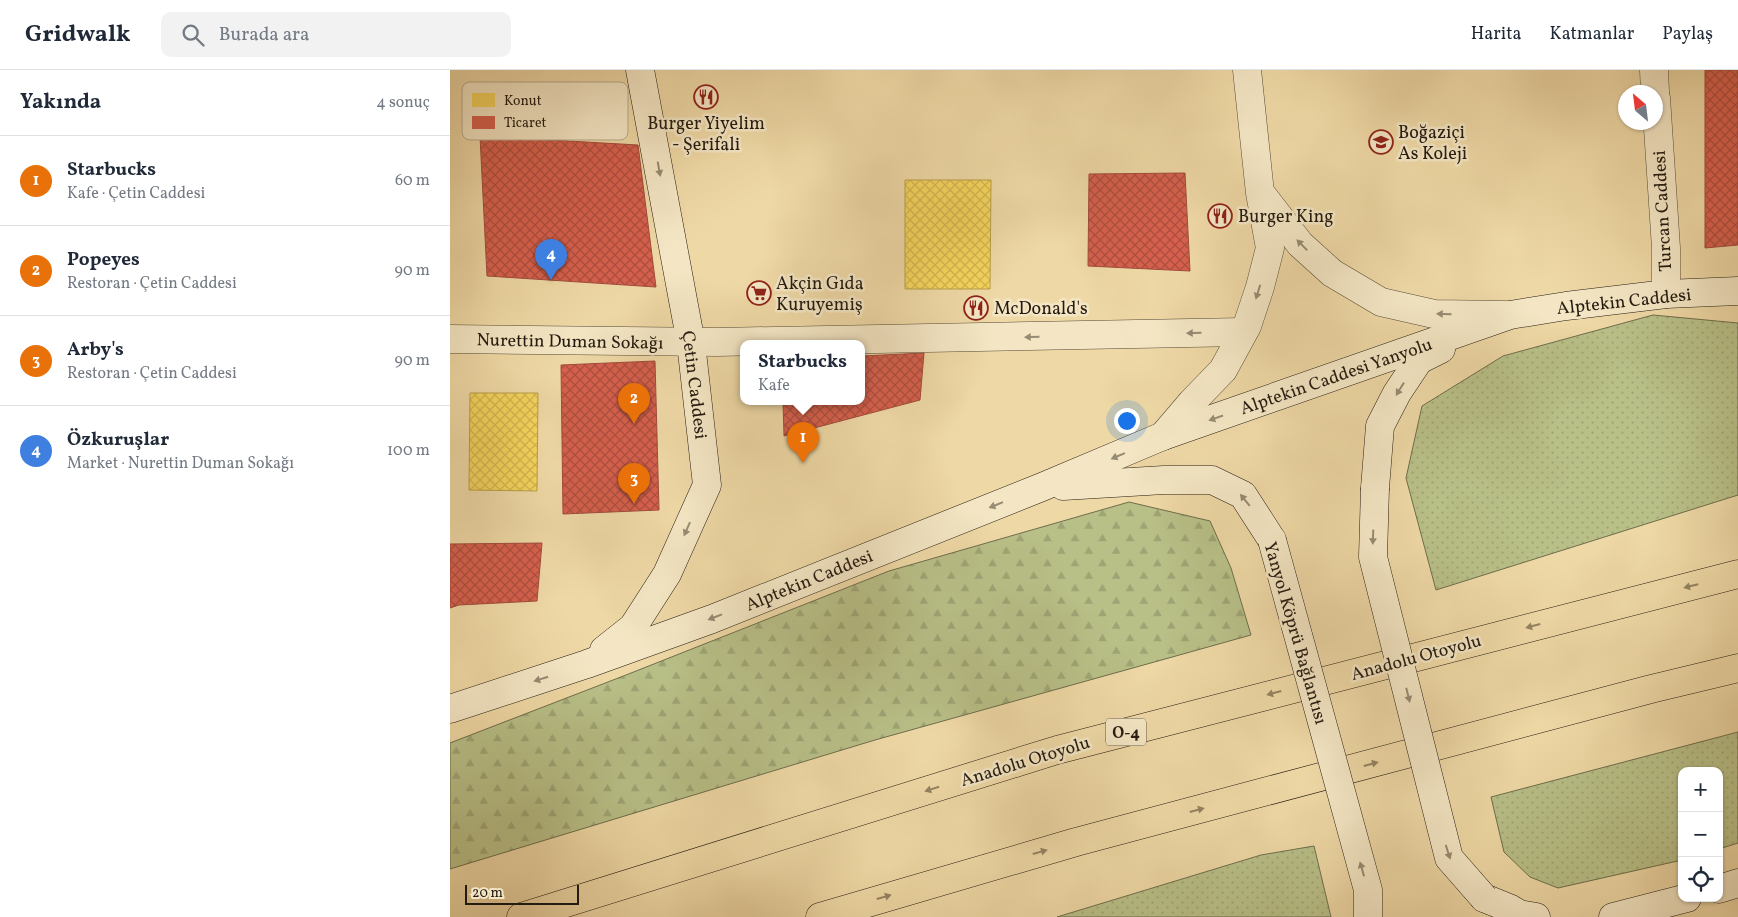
<!DOCTYPE html>
<html lang="tr">
<meta charset="utf-8">
<style>
:root{--surface:#fff;--page:#f2f2f3;--text:#1f2937;--muted:#747a83;--line:#e0e1e3;--accent:#8f2418}
body{margin:0;font-family:Vollkorn,serif;background:var(--page);color:var(--text)}
.controls{position:absolute;right:15px;bottom:15px;display:grid;overflow:hidden;border-radius:10px;box-shadow:0 1px 4px #0004}
.controls button{width:45px;height:45px;display:grid;place-items:center;padding:0;border:0;border-bottom:1px solid var(--line);background:var(--surface);color:var(--text);font:25px sans-serif}
.compass{position:absolute;left:1168px;top:15px;width:45px;height:45px;border-radius:50%;background:var(--surface);box-shadow:0 1px 4px #0004;rotate:332deg}
.scale{position:absolute;left:15px;bottom:12px;width:114px;box-sizing:border-box;padding-left:5px;border:2px solid #241b11;border-top:0;font-size:14px;line-height:18px;white-space:nowrap;color:#241b11;-webkit-text-stroke:4px #f4e6c4;paint-order:stroke}
.you{position:absolute;left:676px;top:350px;width:18px;height:18px;margin:-12px;border:4px solid #fff;border-radius:50%;background:#1a73e8;box-shadow:0 0 0 8px #1a73e833}
.badge{display:grid;place-items:center;width:32px;height:32px;border-radius:50%;background:var(--accent);color:#fff;font-size:16px;font-weight:700}
.pin{position:absolute;translate:-50% -41px;filter:drop-shadow(0 1px 2px #0008)}
.pin::after{content:'';position:absolute;top:26px;width:18px;height:15px;background:inherit;clip-path:polygon(0 0,100% 0,50% 100%)}
.popup{position:absolute;left:290px;top:270px;width:125px;height:65px;box-sizing:border-box;display:grid;place-content:center;border-radius:10px;background:var(--surface);filter:drop-shadow(0 1px 4px #0005);font-size:16px;white-space:nowrap;color:var(--muted)}
.popup b{font-size:19px;color:var(--text)}
.popup::after{content:'';position:absolute;left:50%;top:100%;margin-left:-10px;border:10px solid transparent;border-top-color:var(--surface)}
.list{margin:0;padding:0;list-style:none}
h2{display:flex;justify-content:space-between;align-items:center;height:65px;margin:0;padding:0 20px;font-size:21px}
h2 small{font-size:16px;font-weight:400;color:var(--muted)}
.list li{display:grid;grid-template-columns:32px 1fr auto;gap:15px;align-items:center;box-sizing:border-box;height:90px;padding:0 20px;border-top:1px solid var(--line)}
.list b{display:block;font-size:19px;white-space:nowrap}
.list p{margin:0;font-size:16px;white-space:nowrap;color:var(--muted)}
.list em{font-size:16px;font-style:normal;color:var(--muted)}
.icon{flex:none;width:28px;height:28px;fill:none;stroke:currentColor;stroke-width:2;stroke-linecap:round;stroke-linejoin:round}
.map{position:relative;flex:none;width:1288px;height:847px;overflow:hidden}
header{display:flex;align-items:center;gap:30px;box-sizing:border-box;height:70px;padding:0 25px;background:var(--surface);border-bottom:1px solid var(--line)}
header strong{font-size:24px}
nav{display:flex;gap:28px;margin-inline-start:auto;font-size:18px}
.search{width:350px;height:45px;background:var(--page);display:flex;align-items:center;gap:12px;box-sizing:border-box;padding:0 18px;border-radius:10px;color:var(--muted);font-size:19px}
main{display:flex}
aside{flex:1;background:var(--surface)}
.map>svg:first-child{display:block}
</style>
<header>
<strong>Gridwalk</strong>
<div class="search"><svg class="icon" aria-label="search" viewBox="0 0 24 24"><circle cx="10" cy="10" r="6"/><path d="M15 15l6 6"/></svg>Burada ara</div>
<nav><a>Harita</a><a>Katmanlar</a><a>Paylaş</a></nav>
</header>
<main>
<aside>
<h2>Yakında<small>4 sonuç</small></h2>
<ul class="list">
<li><span class="badge" style="background:#e8710a">1</span><div><b>Starbucks</b><p>Kafe · Çetin Caddesi</p></div><em>60 m</em></li>
<li><span class="badge" style="background:#e8710a">2</span><div><b>Popeyes</b><p>Restoran · Çetin Caddesi</p></div><em>90 m</em></li>
<li><span class="badge" style="background:#e8710a">3</span><div><b>Arby's</b><p>Restoran · Çetin Caddesi</p></div><em>90 m</em></li>
<li><span class="badge" style="background:#3f7fe0">4</span><div><b>Özkuruşlar</b><p>Market · Nurettin Duman Sokağı</p></div><em>100 m</em></li>
</ul>
</aside>
<div class="map">
<svg width="1288" height="847" viewBox="0 0 1288 847">
<defs>
<pattern id="grass-dots" width="8" height="8" patternUnits="userSpaceOnUse" patternTransform="scale(1.25)"><rect width="8" height="8" fill="#b8bf87"/><path d="M2 2h.1M6 6h.1" fill="none" stroke="#9ea474" stroke-width="1.8" stroke-linecap="round"/></pattern>
<pattern id="forest-firs" width="22" height="20" patternUnits="userSpaceOnUse" patternTransform="scale(1.25)"><rect width="22" height="20" fill="#b8bf87"/><path d="M5 1l3.5 6h-7zM16 11l3.5 6h-7z" fill="#9ea474"/></pattern>
<pattern id="homes-cross-hatch" width="8" height="8" patternUnits="userSpaceOnUse" patternTransform="scale(1.25)"><rect width="8" height="8" fill="#f6d55c"/><path d="M0 0l8 8M0 8l8-8" fill="none" stroke="#d3b64f"/></pattern>
<pattern id="shops-cross-hatch" width="8" height="8" patternUnits="userSpaceOnUse" patternTransform="scale(1.25)"><rect width="8" height="8" fill="#d6604d"/><path d="M0 0l8 8M0 8l8-8" fill="none" stroke="#ad4e3f"/></pattern>
</defs>
<rect width="100%" height="100%" fill="#eed8a5"/>
<filter id="stains"><feTurbulence type="fractalNoise" baseFrequency=".004" numOctaves="4"/><feColorMatrix values="0 0 0 0 .2 0 0 0 0 .09 0 0 0 0 .02 0 0 0 .5 -.17"/></filter>
<radialGradient id="worn" r=".72"><stop offset=".6" stop-color="#630" stop-opacity="0"/><stop offset="1" stop-color="#630" stop-opacity=".3"/></radialGradient>
<g fill="url(#grass-dots)" stroke="#6e6d4c">
<polygon points="1203,245 1288,253 1288,425 986,520 956,408 972,336 1053,286"/>
<polygon points="1288,662 1288,773 1269,779 1269,701 1232,701 1232,790 1108,818 1080,807 1054,782 1041,727"/>
<polygon points="864,776 881,847 607,847 811,785"/>
</g>
<polygon fill="url(#forest-firs)" stroke="#6e6d4c" points="679,432 760,451 781,498 801,565 425,670 0,799 0,673 176,605 439,501"/>
<g fill="url(#homes-cross-hatch)" stroke="#b79d46">
<polygon points="455,110 541,110 540,219 455,219"/>
<polygon points="20,323 88,323 87,421 19,420"/>
</g>
<g fill="url(#shops-cross-hatch)" stroke="#a14b3b">
<polygon points="1255,0 1288,0 1288,175 1255,178"/>
<polygon points="30,66 188,75 206,217 37,206"/>
<polygon points="735,103 740,201 638,196 639,104"/>
<polygon points="474,283 470,330 334,366 333,332 412,332 412,286"/>
<polygon points="205,291 209,440 113,444 111,295"/>
<polygon points="92,473 87,531 9,535 0,538 0,474"/>
</g>
<g fill="none" stroke-linecap="round" stroke-linejoin="round">
<g stroke="#564a36" stroke-width="29">
<g id="street">
<polyline points="1204,0 1205,22"/>
<polyline points="1206,28 1216,178 1216,224"/>
<polyline points="813,126 850,174 882,203 931,232 984,244 1055,245"/>
<polyline points="0,269 267,272 793,262"/>
<polyline points="713,366 742,332 773,300 797,256 810,217 820,178 810,123 797,0"/>
</g>
</g>
<g stroke="#241b11" stroke-width="29">
<g id="secondary">
<polyline points="613,416 714,410 762,410 793,425 822,470"/>
<polyline points="925,418 930,356 947,323 969,290 991,279"/>
<polyline points="154,580 183,557 217,504 257,415 241,273 190,0"/>
<polyline points="0,639 137,594 262,549 592,417 713,366 1060,245 1116,236 1216,224 1288,221"/>
<polyline points="1269,819 1288,813"/>
<polyline points="1034,828 1061,839 1069,844 1086,847"/>
<polyline points="1163,847 1237,828"/>
</g>
</g>
<g stroke="#241b11" stroke-width="29">
<g id="highway">
<polyline points="71,847 607,680 1288,504"/>
<polyline points="370,847 626,772 1201,619 1288,598"/>
</g>
</g>
<use href="#street" stroke="#f4e6c4" stroke-width="28"/>
<use href="#secondary" stroke="#f4e6c4" stroke-width="28"/>
<use href="#highway" stroke="#eed8a5" stroke-width="28"/>
<g stroke="#241b11" stroke-width="29" stroke-linecap="butt">
<g id="secondary-bridge">
<polyline points="925,418 923,487 999,788 1034,828"/>
<polyline points="822,470 918,820 918,847"/>
</g>
</g>
<use href="#secondary-bridge" stroke="#f4e6c4" stroke-width="28"/>
</g>
<defs><path id="oneway-solid" d="M-6-.8H1V-3.2L6.5 0L1 3.2V.8H-6Z" transform="scale(1.25)"/></defs>
<g fill="#968b73">
<use href="#oneway-solid" transform="translate(209 99) rotate(80)"/>
<use href="#oneway-solid" transform="translate(852 175) rotate(-134)"/>
<use href="#oneway-solid" transform="translate(808 222) rotate(107)"/>
<use href="#oneway-solid" transform="translate(994 244) rotate(-179)"/>
<use href="#oneway-solid" transform="translate(744 263) rotate(179)"/>
<use href="#oneway-solid" transform="translate(582 267) rotate(179)"/>
<use href="#oneway-solid" transform="translate(950 319) rotate(122)"/>
<use href="#oneway-solid" transform="translate(766 348) rotate(161)"/>
<use href="#oneway-solid" transform="translate(668 386) rotate(157)"/>
<use href="#oneway-solid" transform="translate(795 430) rotate(-129)"/>
<use href="#oneway-solid" transform="translate(546 435) rotate(158)"/>
<use href="#oneway-solid" transform="translate(237 459) rotate(114)"/>
<use href="#oneway-solid" transform="translate(923 467) rotate(92)"/>
<use href="#oneway-solid" transform="translate(265 547) rotate(159)"/>
<use href="#oneway-solid" transform="translate(91 609) rotate(162)"/>
<use href="#oneway-solid" transform="translate(958 625) rotate(76)"/>
<use href="#oneway-solid" transform="translate(998 782) rotate(72)"/>
<use href="#oneway-solid" transform="translate(912 799) rotate(-106)"/>
</g>
<g fill="#938362">
<use href="#oneway-solid" transform="translate(1241 516) rotate(166)"/>
<use href="#oneway-solid" transform="translate(1083 556) rotate(165)"/>
<use href="#oneway-solid" transform="translate(824 623) rotate(165)"/>
<use href="#oneway-solid" transform="translate(921 694) rotate(-15)"/>
<use href="#oneway-solid" transform="translate(482 719) rotate(163)"/>
<use href="#oneway-solid" transform="translate(747 740) rotate(-15)"/>
<use href="#oneway-solid" transform="translate(590 782) rotate(-16)"/>
<use href="#oneway-solid" transform="translate(434 827) rotate(-16)"/>
</g>
<defs>
<g id="restaurant-ring" transform="scale(1.25)"><circle r="9.5" fill="#f4e6c4" stroke="#8f2418" stroke-width="1.5"/><path d="M-5-6h1v4h1v-4h1v4h1v-4h1v5L-1.5 .5V6h-2V.5L-5-1ZM5-6V6H3V1.5H1.5Q1.5-4 5-6Z" fill="#8f2418"/></g>
<g id="school-ring" transform="scale(1.25)"><circle r="9.5" fill="#f4e6c4" stroke="#8f2418" stroke-width="1.5"/><path d="M0-5L7-2L0 1L-7-2ZM-4 1L0 2.5L4 1V4Q0 6-4 4Z" fill="#8f2418"/></g>
<g id="supermarket-ring" transform="scale(1.25)"><circle r="9.5" fill="#f4e6c4" stroke="#8f2418" stroke-width="1.5"/><path d="M-6-5.5h2.5l.6 2H6L4.5 2H-2.5L-4.4-4H-6ZM-1.5 3.2a1.3 1.3 0 1 0 .1 0ZM3 3.2a1.3 1.3 0 1 0 .1 0Z" fill="#8f2418"/></g>
</defs>
<g fill-rule="evenodd">
<use href="#restaurant-ring" x="256" y="27"/>
<use href="#school-ring" x="931" y="72"/>
<use href="#restaurant-ring" x="770" y="146"/>
<use href="#supermarket-ring" x="309" y="223"/>
<use href="#restaurant-ring" x="526" y="238"/>
</g>
<g text-anchor="middle" stroke-width="5" stroke-linejoin="round" paint-order="stroke">
<rect fill="#f4e6c4" stroke="#625847" stroke-width="1" x="656" y="648.5" width="40" height="27" rx="4"/>
<g font-size="16" font-weight="bold" fill="#241b11">
<text x="676" y="668">O-4</text>
</g>
<g font-size="18" fill="#241b11" stroke="#f4e6c4" text-anchor="start">
<text x="256" y="59" text-anchor="middle">Burger Yiyelim<tspan x="256" dy="21">- Şerifali</tspan></text>
<text x="948" y="68">Boğaziçi<tspan x="948" dy="21">As Koleji</tspan></text>
<text x="788" y="152">Burger King</text>
<text x="326" y="219">Akçin Gıda<tspan x="326" dy="21">Kuruyemiş</tspan></text>
<text x="544" y="244">McDonald's</text>
</g>
<g font-size="18" fill="#241b11" stroke="#f4e6c4">
<text transform="translate(1212 141) rotate(-93)" y="6">Turcan Caddesi</text>
<text transform="translate(1174 231) rotate(-6)" y="6">Alptekin Caddesi</text>
<text transform="translate(120 271) rotate(1)" y="6">Nurettin Duman Sokağı</text>
<text transform="translate(886 306) rotate(-19)" y="6">Alptekin Caddesi Yanyolu</text>
<text transform="translate(245 315) rotate(83)" y="6">Çetin Caddesi</text>
<text transform="translate(359 510) rotate(-22)" y="6">Alptekin Caddesi</text>
<text transform="translate(846 563) rotate(74)" y="6">Yanyol Köprü Bağlantısı</text>
<text transform="translate(966 587) rotate(-15)" y="6">Anadolu Otoyolu</text>
<text transform="translate(575 691) rotate(-17)" y="6">Anadolu Otoyolu</text>
</g>
</g>
<rect x="12" y="12" width="166" height="58" rx="8" fill="#f4e6c4" stroke="#b6a98e" stroke-width="1"/>
<rect x="22" y="23" width="23" height="14" fill="#f6d55c"/>
<rect x="22" y="46" width="23" height="13" fill="#d6604d"/>
<g font-size="14" fill="#241b11">
<text x="54" y="35">Konut</text>
<text x="54" y="57">Ticaret</text>
</g>
<rect width="100%" height="100%" filter="url(#stains)"/>
<rect width="100%" height="100%" fill="url(#worn)"/>
</svg>
<div class="controls">
<button>+</button>
<button>−</button>
<button><svg class="icon" aria-label="locate" viewBox="0 0 24 24"><circle cx="12" cy="12" r="6"/><path d="M12 2v4M12 18v4M2 12h4M18 12h4"/></svg></button>
</div>
<svg class="compass" viewBox="-18 -18 36 36"><path d="M0-13l5 13h-10z" fill="#e53935"/><path d="M0 13l5-13h-10z" fill="#747a83"/></svg>
<div class="scale">20 m</div>
<div class="you"></div>
<div class="pin badge" style="left:353px;top:393px;background:#e8710a">1</div>
<div class="popup"><b>Starbucks</b>Kafe</div>
<div class="pin badge" style="left:184px;top:354px;background:#e8710a">2</div>
<div class="pin badge" style="left:184px;top:434px;background:#e8710a">3</div>
<div class="pin badge" style="left:101px;top:210px;background:#3f7fe0">4</div>
</div>
</main>
